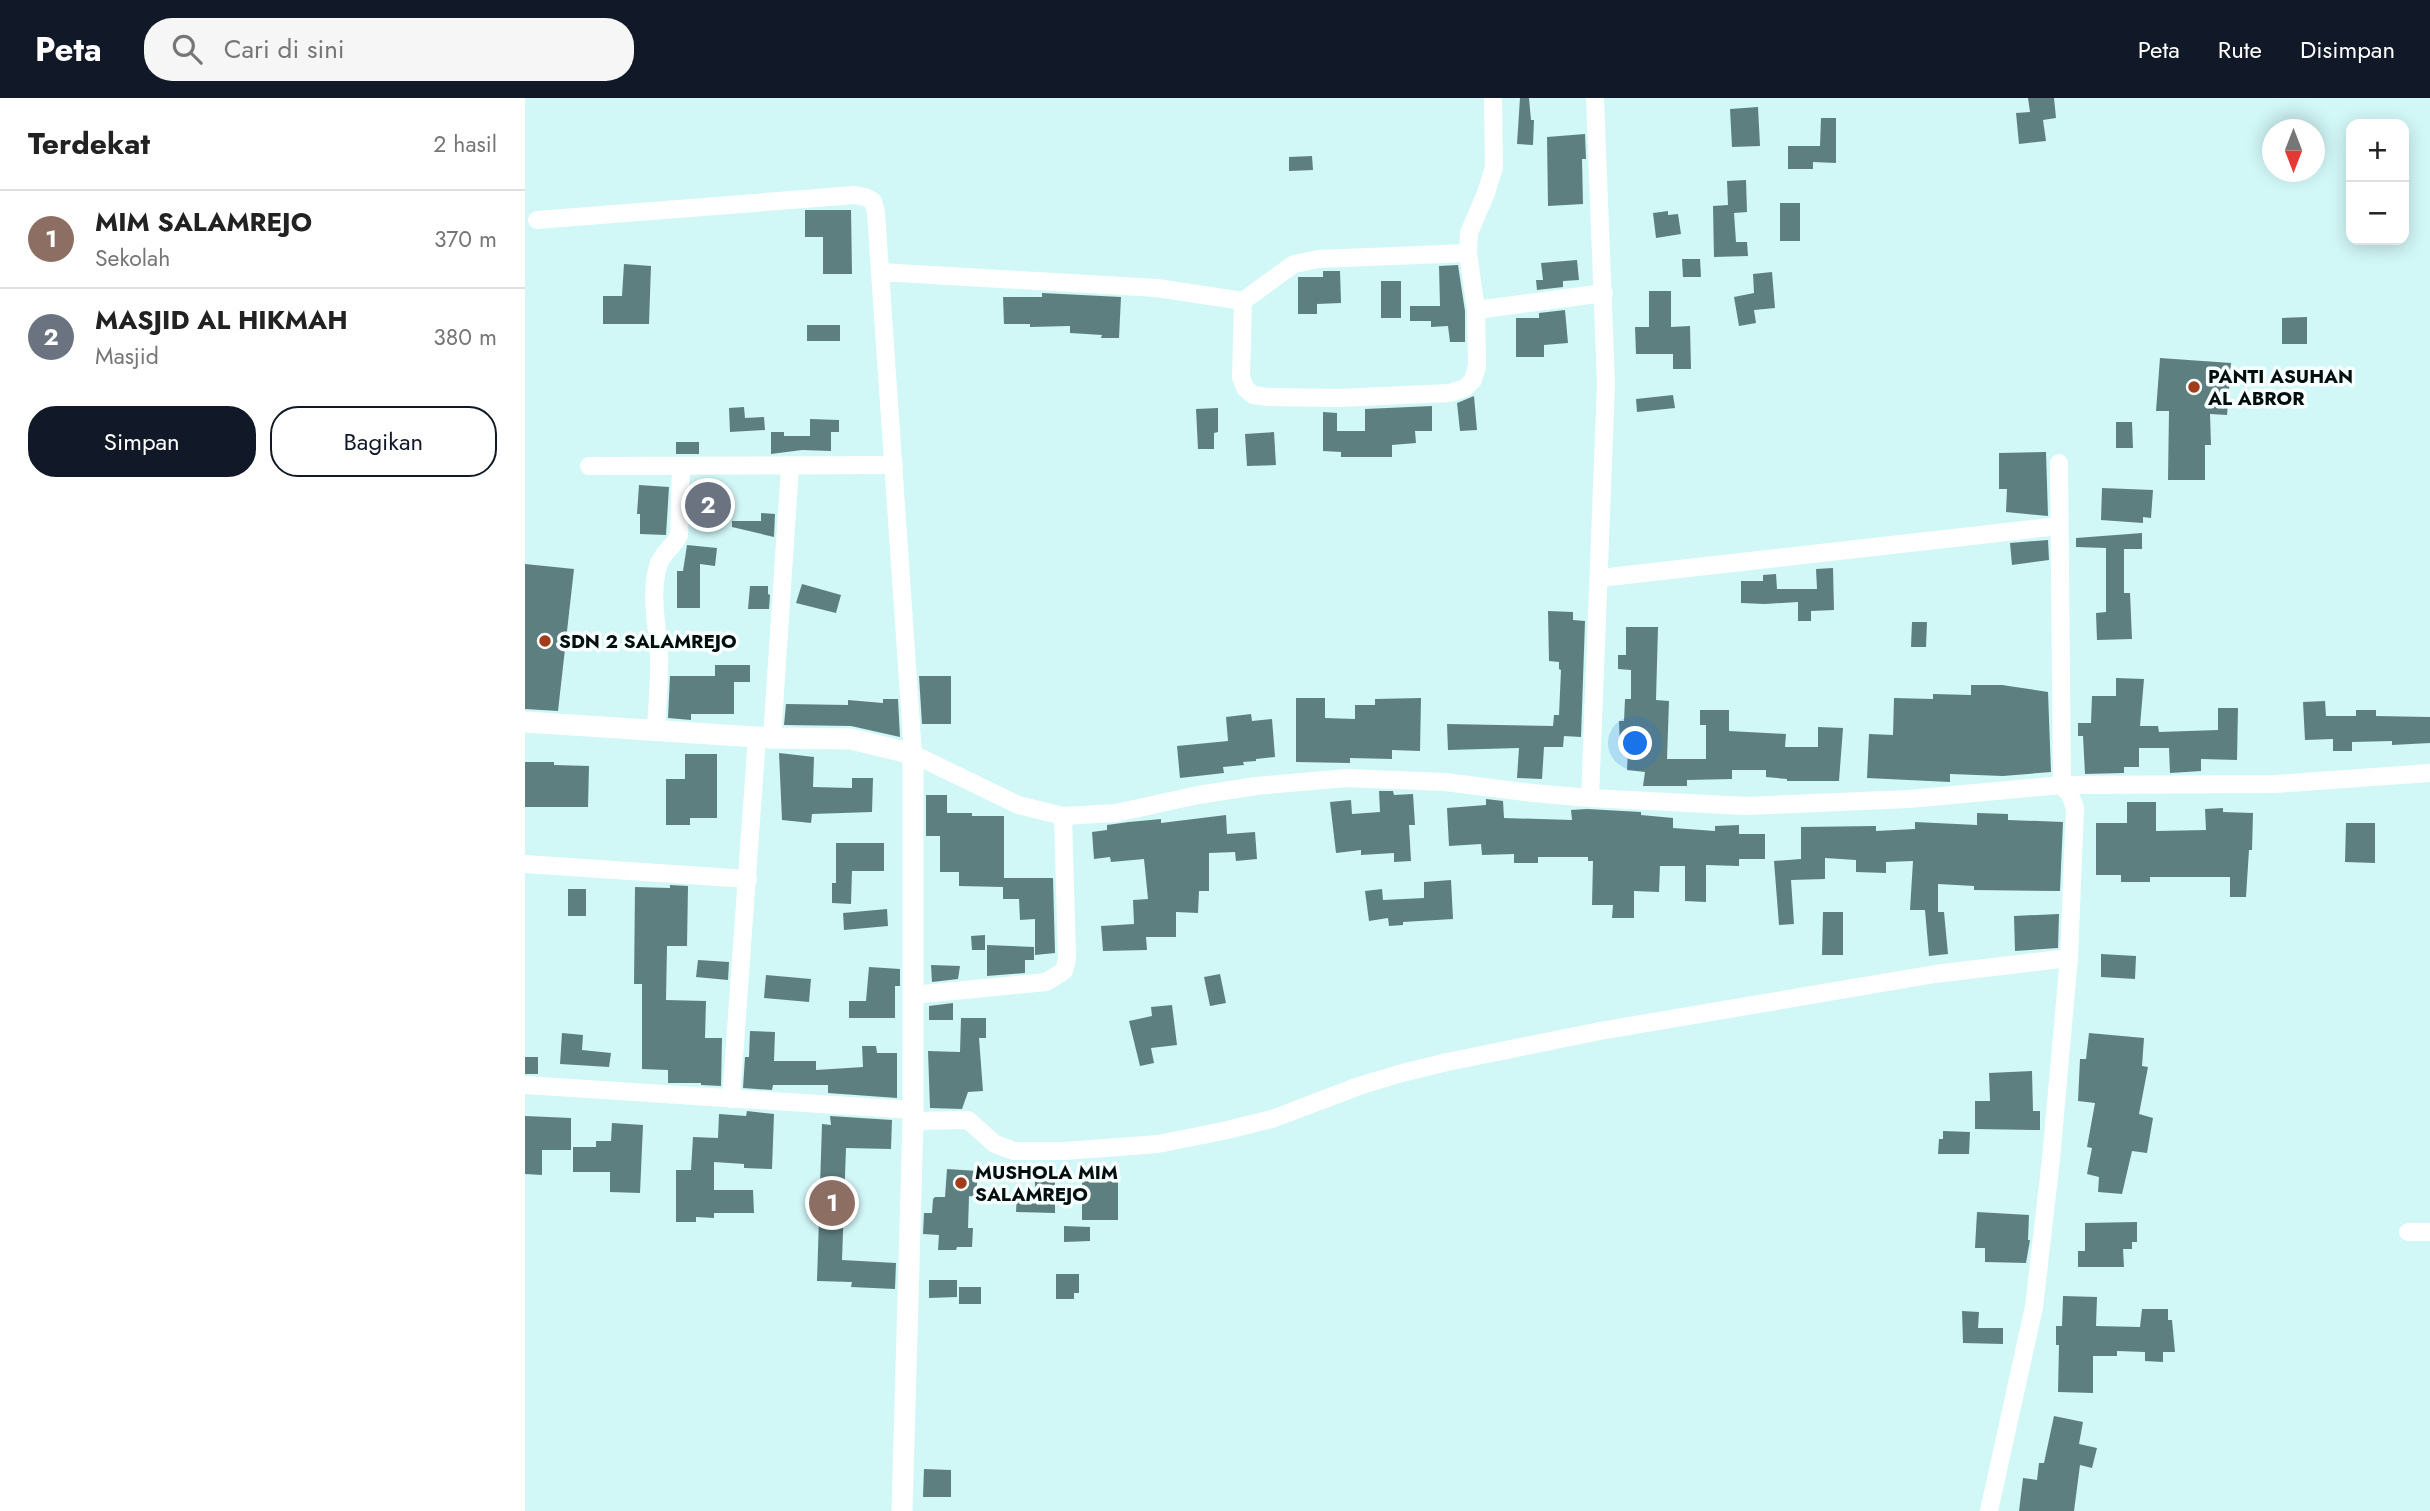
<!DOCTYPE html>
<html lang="id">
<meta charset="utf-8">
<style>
:root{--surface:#fff;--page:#f6f6f6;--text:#222;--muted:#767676;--line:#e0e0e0;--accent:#111827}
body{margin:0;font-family:Jost,sans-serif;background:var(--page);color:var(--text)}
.controls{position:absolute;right:21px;top:21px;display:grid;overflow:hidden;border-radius:14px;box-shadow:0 4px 18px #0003}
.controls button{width:63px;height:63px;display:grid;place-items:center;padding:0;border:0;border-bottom:2px solid var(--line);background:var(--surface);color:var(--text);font:35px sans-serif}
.compass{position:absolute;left:1737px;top:21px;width:63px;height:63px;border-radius:50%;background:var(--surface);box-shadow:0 4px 18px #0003;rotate:180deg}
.you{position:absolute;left:1111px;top:646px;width:24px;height:24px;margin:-18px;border:5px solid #fff;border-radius:50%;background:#1a73e8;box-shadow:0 0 0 10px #1a73e833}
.badge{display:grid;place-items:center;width:46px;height:46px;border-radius:50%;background:var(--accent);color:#fff;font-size:23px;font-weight:700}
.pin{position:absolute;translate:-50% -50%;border:4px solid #fff;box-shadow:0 2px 7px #0006}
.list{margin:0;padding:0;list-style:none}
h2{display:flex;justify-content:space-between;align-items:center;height:91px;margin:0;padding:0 28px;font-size:30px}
h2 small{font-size:23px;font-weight:400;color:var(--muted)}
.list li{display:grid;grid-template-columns:46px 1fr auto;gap:21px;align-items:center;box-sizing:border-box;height:98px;padding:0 28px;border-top:2px solid var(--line)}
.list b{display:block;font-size:26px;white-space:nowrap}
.list p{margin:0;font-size:23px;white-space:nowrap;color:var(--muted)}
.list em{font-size:23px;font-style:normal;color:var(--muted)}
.actions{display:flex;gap:14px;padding:21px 28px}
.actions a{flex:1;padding:16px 0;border:2px solid var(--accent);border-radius:28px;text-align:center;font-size:24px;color:var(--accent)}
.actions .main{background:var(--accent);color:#fff}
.icon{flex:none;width:38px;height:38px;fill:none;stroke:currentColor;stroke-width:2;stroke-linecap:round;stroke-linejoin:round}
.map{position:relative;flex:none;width:1905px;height:1413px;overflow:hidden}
header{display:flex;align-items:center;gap:42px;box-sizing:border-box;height:98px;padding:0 35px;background:var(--accent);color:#fff}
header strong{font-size:33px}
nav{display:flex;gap:38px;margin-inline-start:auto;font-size:24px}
.search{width:490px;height:63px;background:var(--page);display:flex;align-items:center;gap:18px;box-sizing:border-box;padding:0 24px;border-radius:28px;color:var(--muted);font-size:26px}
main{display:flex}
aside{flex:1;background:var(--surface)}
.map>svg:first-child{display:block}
</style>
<header>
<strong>Peta</strong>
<div class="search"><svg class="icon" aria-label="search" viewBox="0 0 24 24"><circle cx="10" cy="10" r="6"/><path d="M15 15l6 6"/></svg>Cari di sini</div>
<nav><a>Peta</a><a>Rute</a><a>Disimpan</a></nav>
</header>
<main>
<aside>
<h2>Terdekat<small>2 hasil</small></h2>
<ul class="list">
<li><span class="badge" style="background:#8d6e63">1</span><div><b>MIM SALAMREJO</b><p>Sekolah</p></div><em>370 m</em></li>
<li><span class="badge" style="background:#6b7280">2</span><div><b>MASJID AL HIKMAH</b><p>Masjid</p></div><em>380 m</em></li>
</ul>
<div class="actions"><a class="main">Simpan</a><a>Bagikan</a></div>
</aside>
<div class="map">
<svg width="1905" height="1413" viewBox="0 0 1905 1413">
<rect width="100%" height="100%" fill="#d2f7f7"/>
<g fill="#5e7f7f">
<polygon points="995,0 1004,0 1006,22 1009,22 1008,47 992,46"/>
<polygon points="1503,0 1529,0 1531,20 1518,22 1521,43 1494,46 1491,15 1505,14"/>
<polygon points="1233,9 1235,48 1207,49 1205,11"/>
<polygon points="1296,20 1311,20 1311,65 1288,64 1288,71 1263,71 1263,48 1295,48"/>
<polygon points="1060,36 1061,61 1057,61 1058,106 1023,108 1022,39"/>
<polygon points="787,58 788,72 764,73 764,59"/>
<polygon points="1221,82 1222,114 1209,115 1211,144 1222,144 1223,158 1189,159 1188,108 1203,107 1202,83"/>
<rect x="1255" y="105" width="20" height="38"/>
<polygon points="280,112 326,112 327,176 298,176 298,139 280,139"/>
<polygon points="1143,113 1143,117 1153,116 1156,136 1131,140 1128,115"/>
<polygon points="1157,161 1175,161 1176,179 1158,179"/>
<polygon points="1052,162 1054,182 1038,183 1038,189 1012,192 1011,182 1018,182 1016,165"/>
<polygon points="99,166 126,168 124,226 78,226 78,198 97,198"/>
<polygon points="933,167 940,213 940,244 925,244 923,228 906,229 906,223 885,223 885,208 915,208 914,168"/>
<polygon points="798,173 815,173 816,205 792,206 792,216 773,216 773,179 798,179"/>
<polygon points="1247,174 1250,210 1229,212 1231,225 1214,228 1209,199 1229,195 1228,176"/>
<rect x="856" y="183" width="20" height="37"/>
<polygon points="1124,193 1146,193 1146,229 1165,228 1166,271 1148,271 1148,256 1111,256 1110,229 1124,229"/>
<polygon points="517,195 596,199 594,240 576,240 577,237 545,235 545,228 505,229 505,226 479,226 478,199 517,199"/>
<polygon points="1040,212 1043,245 1019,247 1019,259 991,259 991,220 1014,220 1014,215"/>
<polygon points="1782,219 1782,246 1757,246 1757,220"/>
<rect x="282" y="227" width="33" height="16"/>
<polygon points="1635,260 1706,265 1702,317 1685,316 1686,347 1680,347 1680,382 1643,382 1644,313 1631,313"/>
<polygon points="1148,297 1150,310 1112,314 1111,301"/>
<polygon points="949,298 952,332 935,333 932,305"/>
<polygon points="907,308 907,333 890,333 891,345 867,347 867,359 816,359 816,354 798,353 798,314 812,315 812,333 840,333 840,311"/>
<polygon points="219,309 220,320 239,319 240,332 205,334 204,310"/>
<polygon points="693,310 693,334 689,335 689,351 673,351 671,311"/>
<polygon points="285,321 314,322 314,334 306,334 306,353 277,352 246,356 246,334 259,334 259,338 285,338"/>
<polygon points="1591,324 1607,324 1608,350 1591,350"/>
<polygon points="749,334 751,367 722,368 720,336"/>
<rect x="151" y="344" width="23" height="12"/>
<polygon points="1521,354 1523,418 1481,414 1482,391 1474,391 1474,355"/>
<polygon points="114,387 144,389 141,437 115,436 115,416 112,416"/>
<polygon points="169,388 205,395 197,427 166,421"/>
<polygon points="1577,390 1628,392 1626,420 1618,419 1618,425 1576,422"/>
<polygon points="236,415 250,416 249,439 207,429 207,423 236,423"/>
<polygon points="1617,435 1617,451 1599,451 1599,495 1605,495 1607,541 1572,542 1571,515 1581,514 1581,450 1551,449 1551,440"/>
<polygon points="1523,442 1524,462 1487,467 1485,445"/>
<polygon points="162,447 192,450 190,468 175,466 175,510 152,510 152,473 158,473"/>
<polygon points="0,466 49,471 33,613 0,611"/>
<polygon points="1308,470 1309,512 1286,513 1286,523 1273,523 1273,504 1240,506 1216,505 1216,483 1238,483 1238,477 1251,476 1252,491 1292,491 1291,471"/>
<polygon points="277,486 316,497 311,515 271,505"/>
<polygon points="225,488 243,488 243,496 245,497 244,511 223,511"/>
<polygon points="1023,513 1048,514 1048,522 1060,523 1056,639 1039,638 1038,649 1019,649 1017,681 992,680 994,650 923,652 922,626 1028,628 1029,617 1034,617 1036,572 1034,571 1034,564 1024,563"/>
<polygon points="1387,524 1402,524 1401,549 1386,549"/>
<polygon points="1101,529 1133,529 1131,602 1144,603 1142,661 1181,661 1181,627 1175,627 1175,612 1204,612 1204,633 1261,636 1260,649 1293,649 1293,629 1318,630 1314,683 1262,683 1262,681 1241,679 1241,672 1207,672 1207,681 1162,682 1162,688 1118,688 1120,674 1102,672 1103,652 1095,652 1094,623 1099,623 1100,601 1106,601 1106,572 1093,571 1093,557 1101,557"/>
<polygon points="190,567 225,567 225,584 209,584 209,616 166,616 166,622 143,620 145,578 190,578"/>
<polygon points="394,578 426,578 426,626 397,626"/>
<polygon points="1591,580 1619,581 1615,628 1633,628 1634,634 1693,632 1693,610 1713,610 1712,662 1676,661 1676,673 1645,675 1644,650 1614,650 1614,669 1599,669 1599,675 1560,676 1558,638 1553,638 1553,625 1566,625 1567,598 1591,598"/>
<polygon points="1446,587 1477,587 1523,594 1526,674 1478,678 1425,676 1425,684 1342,680 1344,636 1368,637 1369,600 1408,601 1408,596 1446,597"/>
<polygon points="771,600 800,600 800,620 830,621 830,607 850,607 850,601 896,600 895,653 867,652 867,661 825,660 825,665 771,664"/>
<polygon points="358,601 373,601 375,639 326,628 259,627 261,606 323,607 323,602 358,605"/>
<polygon points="1800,603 1801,618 1831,618 1831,612 1851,612 1851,618 1905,619 1905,645 1867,647 1867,643 1827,644 1827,653 1808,653 1808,641 1780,642 1778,604"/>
<polygon points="726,616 727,623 747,621 750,659 731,661 731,663 718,664 719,667 698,669 699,675 655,680 652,648 703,643 701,619"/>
<polygon points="254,655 289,659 288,689 327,690 327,680 348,680 347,714 287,716 286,725 257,722"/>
<polygon points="160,656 192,656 192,720 165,720 165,727 141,727 141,681 160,681"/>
<polygon points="0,664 29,664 29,667 64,668 63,709 0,709"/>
<polygon points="854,693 868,693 869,697 888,696 890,727 884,727 886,763 869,764 869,755 836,757 836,752 811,755 805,704 826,702 827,716 855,714"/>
<polygon points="401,697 422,697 422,715 447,715 447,718 479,718 479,780 528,780 530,855 510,857 510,821 495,822 494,801 478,801 478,789 434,788 434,774 415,774 415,738 401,738"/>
<polygon points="961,701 978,703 979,720 1047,722 1046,712 1062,711 1116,714 1116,717 1148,720 1148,730 1190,733 1190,728 1214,727 1214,736 1240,736 1240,761 1214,761 1214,768 1181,767 1181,804 1160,803 1160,768 1135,768 1134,794 1109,793 1109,820 1087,820 1088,807 1067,807 1068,763 1063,763 1063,759 1013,759 1013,765 989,765 989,756 957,757 956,746 924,748 922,710 961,707"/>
<polygon points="1602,704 1631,704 1631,733 1681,732 1680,711 1698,710 1698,714 1728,715 1727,752 1724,752 1721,799 1705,799 1705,779 1625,779 1625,784 1596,784 1596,777 1571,777 1571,725 1602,725"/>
<polygon points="1452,715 1483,716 1483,722 1538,724 1535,793 1449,792 1449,788 1413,786 1413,814 1419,814 1423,856 1404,858 1400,812 1385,812 1388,763 1361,764 1361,775 1331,774 1331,762 1300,760 1300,781 1266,782 1269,826 1254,827 1249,763 1276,761 1276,729 1351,728 1351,733 1390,731 1390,724 1452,727"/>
<polygon points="701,717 702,736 730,734 732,761 711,763 710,754 684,755 684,793 674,793 673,815 651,814 651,839 621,839 622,852 578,853 576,828 609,826 608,802 623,801 619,761 586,764 585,759 569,761 567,734 582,732 582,727 604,724 636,721 636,725"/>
<polygon points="1821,725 1850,725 1850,765 1820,764"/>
<polygon points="311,745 359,745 359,773 327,773 326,806 307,805 307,785 311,785"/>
<polygon points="926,782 928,821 878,824 878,827 864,828 863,820 844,823 840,793 857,791 858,802 899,800 899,784"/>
<polygon points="145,787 163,788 162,848 142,848 141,902 181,903 180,940 197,940 196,988 176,987 176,985 143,985 143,972 117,971 117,886 109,886 110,789 145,790"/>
<rect x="43" y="791" width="18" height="27"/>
<polygon points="362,811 363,828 319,832 318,815"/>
<polygon points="1298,814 1318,814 1318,857 1297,857"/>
<polygon points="1534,816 1533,850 1490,853 1489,818"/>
<polygon points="460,837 460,852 447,852 446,838"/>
<polygon points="462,847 509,849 509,862 500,862 500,875 462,878"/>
<polygon points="1576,856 1611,858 1610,881 1576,879"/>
<polygon points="173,862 204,864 203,882 171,879"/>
<polygon points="406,867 435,868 433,881 407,884"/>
<polygon points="344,869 375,871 375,888 370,888 370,920 324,920 324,903 341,903"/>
<polygon points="695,876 701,905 685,908 679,879"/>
<polygon points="241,877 286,881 284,904 239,900"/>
<polygon points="428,905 428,922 404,922 404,908"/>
<polygon points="647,907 652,947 626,950 629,965 615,968 604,923 627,918 626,909"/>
<polygon points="436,920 461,920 461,940 454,940 458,993 443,994 437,1011 405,1010 403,953 435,954"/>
<polygon points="225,933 250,934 249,963 291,963 291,972 338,969 337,948 351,948 352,955 372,955 372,1000 303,995 303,987 248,987 247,992 218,990 220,959 224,959"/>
<polygon points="37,935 58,937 57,952 86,955 84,969 35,966"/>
<polygon points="1564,935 1619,940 1617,968 1623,969 1614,1016 1628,1020 1622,1055 1607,1053 1597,1096 1573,1094 1574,1079 1562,1076 1567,1050 1562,1049 1570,1005 1553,1003 1555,961 1561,961"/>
<rect x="0" y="959" width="13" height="17"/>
<polygon points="1507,973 1508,1013 1515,1013 1515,1032 1450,1031 1450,1003 1465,1003 1464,975"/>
<polygon points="222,1013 249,1016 247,1071 219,1070 219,1066 189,1064 189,1092 228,1092 229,1115 189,1115 189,1120 171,1119 171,1124 151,1124 151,1072 166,1072 168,1039 193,1040 194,1016 221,1018"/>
<polygon points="0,1018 46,1020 46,1052 17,1052 17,1077 0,1076"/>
<polygon points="305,1018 367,1022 366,1051 321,1050 317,1162 371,1165 370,1191 326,1189 327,1184 292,1183 297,1026 306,1027"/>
<polygon points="87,1025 118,1027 115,1095 85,1094 85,1074 48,1074 48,1049 71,1049 71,1043 86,1043"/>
<polygon points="1418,1033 1445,1034 1444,1056 1413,1056 1414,1041 1418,1041"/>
<polygon points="422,1071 453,1073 451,1099 444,1098 443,1130 448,1130 447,1149 432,1149 431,1152 413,1152 414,1137 398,1136 399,1115 407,1115 408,1101 410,1099 420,1099"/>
<polygon points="557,1076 576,1076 576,1081 593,1081 593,1122 557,1122"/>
<polygon points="510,1078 530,1079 530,1115 491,1114 492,1094 510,1094"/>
<polygon points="1452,1114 1504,1117 1503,1142 1505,1142 1501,1165 1460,1164 1460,1150 1450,1150"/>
<polygon points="1612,1124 1612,1144 1607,1144 1607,1151 1598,1151 1599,1169 1553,1169 1553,1153 1560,1153 1560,1125"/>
<polygon points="539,1128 565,1129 565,1143 539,1144"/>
<polygon points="531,1176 554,1176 554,1195 549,1195 549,1201 531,1201"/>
<polygon points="404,1182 432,1182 432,1199 404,1200"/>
<rect x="434" y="1189" width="22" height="17"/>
<polygon points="1538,1198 1572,1199 1571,1228 1615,1229 1617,1211 1643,1211 1643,1222 1647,1222 1650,1254 1638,1254 1638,1264 1620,1263 1620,1254 1592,1253 1592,1258 1568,1258 1568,1295 1533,1294 1534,1247 1531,1247 1531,1228 1537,1228"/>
<polygon points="1437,1213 1454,1214 1453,1230 1478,1230 1478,1246 1438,1245"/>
<polygon points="1529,1318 1558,1324 1554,1346 1572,1350 1567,1370 1555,1367 1549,1413 1494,1413 1498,1380 1512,1382 1514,1365 1519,1365"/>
<polygon points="399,1371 426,1372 426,1399 398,1399"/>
</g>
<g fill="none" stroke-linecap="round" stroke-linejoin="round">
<g stroke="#fff" stroke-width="18">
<polyline points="12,122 330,97 340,99 348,103 351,114 355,174"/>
<polyline points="1079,195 951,212 952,268 948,282 940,290 925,295 814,300 743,299 728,297 720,290 716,279 718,203 632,190 355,174 388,656 493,707 538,718 591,715 673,697 731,688 822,680 920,684 1007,695 1065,700 1221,708 1384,701 1537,687 1750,686 1905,675"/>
<polyline points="718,203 769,166 794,161 943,155"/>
<polyline points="951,212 943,155 944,135 961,95 969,69 968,0"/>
<polyline points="64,368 369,367"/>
<polyline points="1075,480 1534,428"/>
<path d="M131 632C132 607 135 581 134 556 132 526 125 497 133 468 137 454 149 449 154 437L156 369"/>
<polyline points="247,640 265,369"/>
<polyline points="1065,700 1081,286 1070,0"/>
<polyline points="0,766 223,781"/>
<polyline points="388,897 521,884 539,873 542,861 538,718"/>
<polyline points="0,987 387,1012"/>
<polyline points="206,1001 232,639"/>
<polyline points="388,1023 443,1022 470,1046 489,1053 540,1053 633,1046 698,1033 747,1021 834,988 877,975 922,964 1075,933 1410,876 1544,860"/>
<polyline points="1883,1134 1905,1134"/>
<polyline points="1464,1413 1509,1209 1526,1061 1544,860 1550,710 1545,697 1537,687 1534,365"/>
</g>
<polyline stroke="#fff" stroke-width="21" points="0,624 247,640 326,641 388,656 388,1023 377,1413"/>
</g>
<g fill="#a33c1a" stroke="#f7fefe" stroke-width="2.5">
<circle cx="1669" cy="289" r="7"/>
<circle cx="20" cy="543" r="7"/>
<circle cx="436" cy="1085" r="7"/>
</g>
<g text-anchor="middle" stroke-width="7" stroke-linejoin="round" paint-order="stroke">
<g font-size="19" font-weight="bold" fill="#030e0e" stroke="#f7fefe" text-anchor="start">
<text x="1683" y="285">PANTI ASUHAN<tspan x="1683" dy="22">AL ABROR</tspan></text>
<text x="34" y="550">SDN 2 SALAMREJO</text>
<text x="450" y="1081">MUSHOLA MIM<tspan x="450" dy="22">SALAMREJO</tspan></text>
</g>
</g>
</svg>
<div class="controls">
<button>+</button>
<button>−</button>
</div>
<svg class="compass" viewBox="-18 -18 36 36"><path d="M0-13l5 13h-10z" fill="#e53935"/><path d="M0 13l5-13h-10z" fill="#767676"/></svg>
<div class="you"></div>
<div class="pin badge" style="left:307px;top:1105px;background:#8d6e63">1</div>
<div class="pin badge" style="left:183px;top:407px;background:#6b7280">2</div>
</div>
</main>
